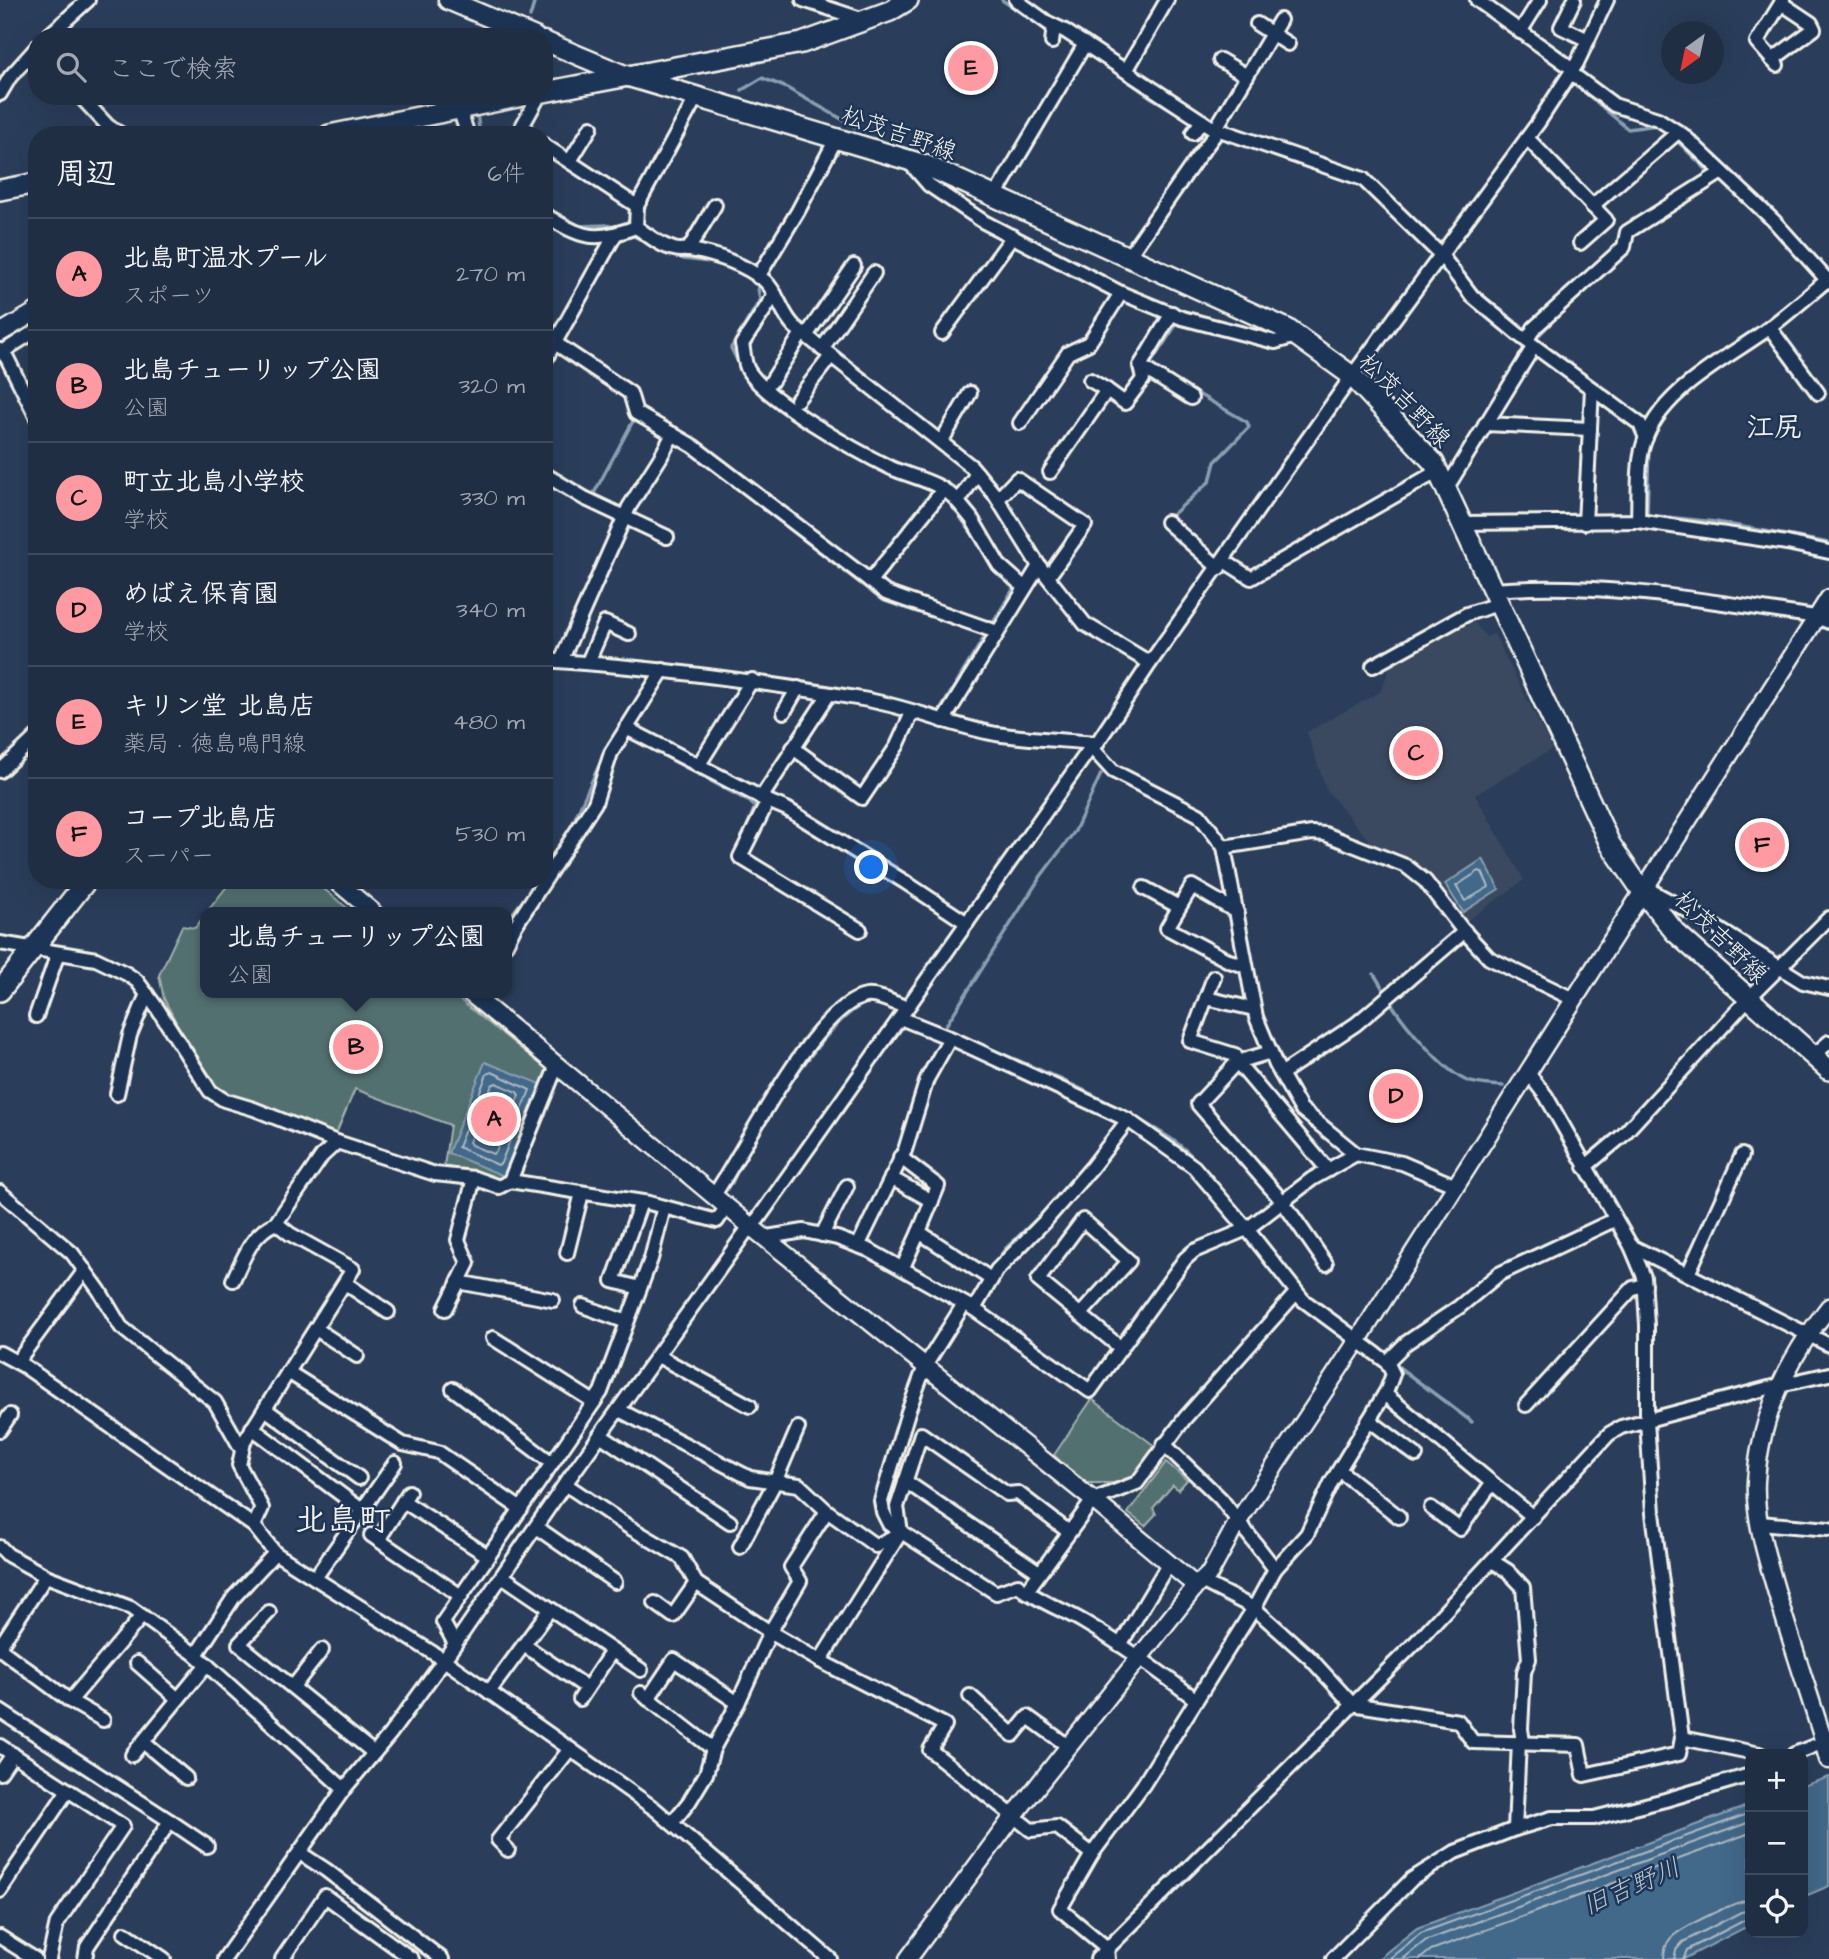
<!DOCTYPE html>
<html lang="ja">
<meta charset="utf-8">
<style>
:root{--surface:#202e44;--page:#2d3a4f;--text:#f1f3f6;--muted:#a2a8b2;--line:#3d4a5d;--accent:#ff9aa2}
body{margin:0;font-family:"Architects Daughter","Klee One",sans-serif;background:var(--page);color:var(--text)}
.controls{position:absolute;right:21px;bottom:21px;display:grid;overflow:hidden;border-radius:14px;box-shadow:0 7px 28px #0002}
.controls button{width:63px;height:63px;display:grid;place-items:center;padding:0;border:0;border-bottom:2px solid var(--line);background:var(--surface);color:var(--text);font:35px sans-serif}
.compass{position:absolute;left:1661px;top:21px;width:63px;height:63px;border-radius:50%;background:var(--surface);box-shadow:0 7px 28px #0002;rotate:213deg}
.you{position:absolute;left:872px;top:868px;width:24px;height:24px;margin:-18px;border:5px solid #fff;border-radius:50%;background:#1a73e8;box-shadow:0 0 0 10px #1a73e833}
.badge{display:grid;place-items:center;width:46px;height:46px;border-radius:50%;background:var(--accent);color:#111;font-size:23px;font-weight:700}
.pin{position:absolute;translate:-50% -50%;border:4px solid #fff;box-shadow:0 2px 7px #0006}
.popup{position:absolute;left:200px;top:907px;width:312px;height:91px;box-sizing:border-box;display:grid;place-content:center;border-radius:14px;background:var(--surface);filter:drop-shadow(0 2px 5px #0005);font-size:23px;white-space:nowrap;color:var(--muted)}
.popup b{font-size:26px;color:var(--text)}
.popup::after{content:'';position:absolute;left:50%;top:100%;margin-left:-14px;border:14px solid transparent;border-top-color:var(--surface)}
.list{margin:0;padding:0;list-style:none}
h2{display:flex;justify-content:space-between;align-items:center;height:91px;margin:0;padding:0 28px;font-size:30px}
h2 small{font-size:23px;font-weight:400;color:var(--muted)}
.list li{display:grid;grid-template-columns:46px 1fr auto;gap:21px;align-items:center;box-sizing:border-box;height:112px;padding:0 28px;border-top:2px solid var(--line)}
.list b{display:block;font-size:26px;white-space:nowrap}
.list p{margin:0;font-size:23px;white-space:nowrap;color:var(--muted)}
.list em{font-size:23px;font-style:normal;color:var(--muted)}
.icon{flex:none;width:38px;height:38px;fill:none;stroke:currentColor;stroke-width:2;stroke-linecap:round;stroke-linejoin:round}
.map{position:relative;flex:none;width:1829px;height:1959px;overflow:hidden}
.search{position:absolute;background:var(--surface);box-shadow:0 7px 28px #0002;left:28px;top:28px;width:525px;height:77px;display:flex;align-items:center;gap:18px;box-sizing:border-box;padding:0 24px;border-radius:28px;color:var(--muted);font-size:26px}
.panel{position:absolute;background:var(--surface);box-shadow:0 7px 28px #0002;left:28px;top:126px;width:525px;height:763px;border-radius:28px}
.map>svg:first-child{display:block}
</style>
<div class="map">
<svg width="1829" height="1959" viewBox="0 0 1829 1959">
<rect width="100%" height="100%" fill="#2a3e5b"/>
<filter id="ink" filterUnits="userSpaceOnUse"><feTurbulence type="fractalNoise" baseFrequency=".0143" numOctaves="2"/><feDisplacementMap in="SourceGraphic" scale="14" xChannelSelector="R" yChannelSelector="G"/><feConvolveMatrix kernelMatrix="1 2 1 2 8 2 1 2 1" color-interpolation-filters="sRGB"/></filter>
<g filter="url(#ink)">
<polygon fill="#3a4960" points="1474,622 1486,637 1494,634 1552,749 1475,795 1524,880 1464,923 1430,877 1398,852 1376,849 1326,789 1307,732 1380,692 1393,661"/>
<g fill="#527070" stroke="#a3b0ac" stroke-width="2">
<polygon points="232,880 313,880 352,912 207,912"/>
<polygon points="205,915 205,993 451,993 549,1071 502,1181 444,1166 450,1125 355,1089 336,1134 220,1091 177,1024 164,999 159,975 182,926 195,928"/>
<path d="M1092 1399 1156 1447C1129 1487 1130 1483 1083 1483L1054 1455Z"/>
<polygon points="1166,1462 1187,1480 1178,1490 1173,1485 1153,1508 1156,1514 1145,1526 1128,1513"/>
</g>
<g fill="#43688a" stroke="#8a9fb0" stroke-width="2">
<polygon points="1483,859 1499,889 1463,912 1445,884"/>
<polygon points="485,1062 541,1084 504,1176 448,1153"/>
<polygon points="1829,1777 1829,1886 1803,1897 1803,1786"/>
<polygon points="1750,1805 1750,1925 1684,1959 1378,1959 1417,1928"/>
</g>
<g fill="none" stroke-linecap="round" stroke-linejoin="round">
<g stroke="#adbac2" stroke-width="2">
<polygon points="1479,871 1482,872 1489,887 1465,901 1456,886"/>
<polygon points="492,1072 530,1090 501,1163 498,1165 458,1147 487,1074"/>
<polygon points="496,1083 517,1092 519,1095 496,1152 493,1154 471,1145 469,1142 492,1085"/>
<polygon points="500,1097 504,1098 505,1102 490,1138 486,1140 483,1136"/>
<polyline points="1389,1959 1421,1933 1750,1813"/>
<polyline points="1403,1959 1425,1941 1750,1822"/>
<polyline points="1420,1959 1431,1950 1750,1833"/>
<path d="M1664 1959C1664 1951 1665 1944 1671 1938 1680 1928 1737 1900 1750 1900"/>
<polyline points="1674,1959 1676,1950 1683,1942 1741,1912 1750,1910"/>
<polyline points="1683,1959 1687,1950 1745,1920 1750,1919"/>
</g>
<g stroke="#8a9fb0" stroke-width="3.5">
<polyline points="1002,0 1049,32"/>
<polyline points="530,17 535,0"/>
<polyline points="404,32 410,37"/>
<polyline points="1104,64 1152,98 1191,121"/>
<polyline points="1574,83 1628,129 1657,125 1669,134"/>
<polyline points="742,90 762,78 785,87 856,127"/>
<polyline points="477,113 480,135"/>
<polyline points="1219,136 1230,142 1245,144"/>
<polyline points="1675,139 1712,175"/>
<polyline points="544,206 580,226 606,225 617,228"/>
<polyline points="627,233 652,245"/>
<polyline points="668,253 684,259 718,263"/>
<polyline points="735,270 757,282 760,300 731,348 744,374"/>
<polyline points="1474,288 1527,331"/>
<polyline points="1536,338 1580,294"/>
<polyline points="1536,338 1599,387"/>
<polyline points="1151,367 1149,366 1176,325"/>
<polyline points="1170,378 1247,422 1249,427 1215,462 1210,481 1170,517 1175,521"/>
<polyline points="756,388 768,399"/>
<polyline points="1649,443 1647,515 1716,522 1829,543"/>
<polyline points="682,446 882,600 986,635"/>
<polyline points="544,465 593,495 668,531"/>
<polyline points="921,485 936,493"/>
<polyline points="593,495 633,421 639,420"/>
<polyline points="942,497 948,500 980,545"/>
<polyline points="925,709 939,712 1014,588 994,567"/>
<polyline points="624,739 630,738 640,743 750,802 755,807 740,843"/>
<polyline points="553,857 571,827 610,741 613,741"/>
<polyline points="506,927 512,914 535,885"/>
<polyline points="1374,974 1386,994"/>
<path d="M1390 1001C1403 1023 1442 1069 1465 1080 1476 1085 1492 1085 1503 1086"/>
<polyline points="945,1031 943,1030 1041,876 1075,831 1101,774"/>
<path d="M978 1044C1031 1065 1081 1087 1131 1115 1156 1129 1181 1142 1200 1165"/>
<path d="M780 1097C796 1076 846 1000 874 1002 881 1002 892 1009 899 1012"/>
<polyline points="732,1183 742,1161"/>
<polyline points="1064,1190 1104,1141"/>
<polyline points="995,1263 1005,1249 1055,1201"/>
<polyline points="946,1344 968,1309"/>
<polyline points="1392,1362 1472,1422"/>
<polyline points="903,1449 918,1401"/>
</g>
<g stroke="#f4f1e8" stroke-width="18">
<g id="minor">
<polyline points="803,0 864,20"/>
<polyline points="1016,0 1048,23 1065,31 1211,127 1363,179 1441,255 1472,296 1519,335 1640,424 1646,438"/>
<polyline points="1477,0 1573,69"/>
<polyline points="1574,0 1561,27 1588,40"/>
<polyline points="1257,24 1288,44"/>
<polyline points="1520,32 1540,0"/>
<polyline points="47,37 88,0"/>
<polyline points="1052,42 1054,26"/>
<polyline points="1220,60 1247,76"/>
<polyline points="1772,60 1814,29 1811,23 1781,3"/>
<polyline points="1777,65 1757,42 1783,0"/>
<polyline points="1126,71 1167,0"/>
<polyline points="1571,73 1614,105 1658,119 1683,135 1774,221 1829,282"/>
<polyline points="0,94 10,77 37,47"/>
<polyline points="80,96 108,126 122,135"/>
<polyline points="459,109 468,135"/>
<polyline points="1216,128 1280,20"/>
<polyline points="1193,133 1202,121"/>
<polyline points="528,135 520,130 539,96"/>
<polyline points="1527,138 1606,220 1580,243"/>
<polyline points="544,145 637,206"/>
<polyline points="570,161 591,127"/>
<polyline points="910,163 929,185 984,222 1121,293 1182,318 1275,342 1296,336"/>
<polyline points="995,196 1085,44"/>
<polyline points="1592,206 1678,132"/>
<path d="M544 214C580 238 595 243 636 227"/>
<path d="M636 227C648 235 660 246 674 249 679 251 685 249 690 250 715 254 746 265 765 281 779 294 781 314 795 327L972 467 995 495 1039 566 1085 624 1150 663"/>
<polyline points="636,227 637,206 697,96"/>
<polyline points="688,250 715,205"/>
<polyline points="1128,257 1195,161 1219,129"/>
<polyline points="758,277 798,211 837,137"/>
<path d="M775 294 742 344C744 352 744 363 748 370 765 400 858 452 891 468 914 478 942 482 958 502"/>
<polyline points="1172,313 1140,366 1191,398"/>
<polyline points="1770,328 1818,393"/>
<polyline points="942,333 1013,236"/>
<polyline points="806,336 854,266"/>
<polyline points="1527,340 1534,328 1624,247 1627,232 1722,172"/>
<polyline points="555,343 630,393 636,413 693,446 886,593 997,632"/>
<polyline points="822,349 874,273"/>
<polyline points="0,350 7,358 37,418"/>
<polyline points="2,352 37,330"/>
<polyline points="544,362 615,235"/>
<polyline points="1090,380 1107,390"/>
<polyline points="771,382 802,333"/>
<polyline points="797,400 831,356"/>
<polyline points="1020,423 1068,353 1089,343 1121,293"/>
<polyline points="1485,424 1590,429"/>
<polyline points="941,442 970,393"/>
<polyline points="1050,472 1107,390 1125,403 1143,379 1140,366"/>
<polyline points="977,473 958,502 972,519 999,565 1025,588"/>
<polyline points="544,474 584,498 667,537"/>
<polyline points="1446,489 1534,346"/>
<polyline points="998,499 1017,479 1085,525 1048,577"/>
<polyline points="1638,521 1787,543 1829,552"/>
<polyline points="1167,522 1219,568"/>
<path d="M1461 523 1638 521C1639 500 1637 464 1643 446 1658 391 1727 359 1769 328 1789 313 1808 296 1827 280"/>
<polyline points="1585,523 1592,389"/>
<polyline points="1224,561 1251,578 1438,471"/>
<polyline points="870,581 943,490"/>
<path d="M1492 590C1601 581 1708 601 1816 617L1829 622"/>
<path d="M544 660C651 667 756 681 862 699 907 706 951 726 996 734 1029 739 1064 740 1097 743"/>
<polyline points="561,661 629,507 660,458 673,434"/>
<polyline points="588,662 605,623 629,634"/>
<polyline points="1373,666 1467,614 1498,604"/>
<polyline points="784,712 798,688"/>
<polyline points="943,721 1039,566"/>
<polyline points="626,728 768,801"/>
<polyline points="1091,747 1113,771 1199,815 1224,847 1256,1017 1276,1065 1301,1109 1356,1154 1402,1163 1456,1186"/>
<polyline points="793,748 862,798 897,746 912,713"/>
<polyline points="698,766 752,680"/>
<polyline points="0,771 37,736"/>
<polyline points="761,798 829,694"/>
<polyline points="1224,847 1312,833 1325,834 1406,866 1425,881 1462,929 1489,958 1575,1000"/>
<polyline points="1144,888 1179,907"/>
<polyline points="1646,888 1701,918 1803,982 1829,988"/>
<polyline points="1237,912 1192,886 1167,928 1229,961 1246,966"/>
<polyline points="860,930 740,857 768,801 787,809 905,882 967,923"/>
<polyline points="0,943 96,959 127,974 137,981 157,1008 210,1091 224,1100 254,1109 337,1142 435,1174 474,1178 499,1187 510,1181 649,1203 717,1221 727,1206"/>
<polyline points="506,944 515,926 595,803 611,753 663,670"/>
<polyline points="1214,977 1190,1041 1235,1055 1237,1062 1328,1170"/>
<polyline points="1206,998 1254,1009"/>
<polyline points="36,1016 58,953"/>
<polyline points="900,1018 955,1040 1128,1120 1194,1167 1247,1229 1303,1300 1387,1362 1393,1374 1387,1390 1331,1483 1307,1534 1275,1569 1254,1608 1143,1785 1092,1854 1060,1909 1107,1948 1108,1959"/>
<polyline points="1271,1052 1237,1062 1198,1104 1283,1202 1326,1264"/>
<polyline points="1813,1056 1829,1042"/>
<polyline points="1281,1074 1356,1024 1465,931"/>
<polyline points="117,1094 130,1035 147,994"/>
<polyline points="900,1157 938,1186 919,1232"/>
<polyline points="1585,1167 1622,1136 1748,999 1829,918"/>
<polyline points="891,1178 932,1201"/>
<polyline points="510,1181 557,1065"/>
<polyline points="0,1192 72,1253 99,1290 121,1327 215,1402 242,1450"/>
<path d="M714 1195C744 1152 815 1005 866 996 878 994 896 1004 907 1008"/>
<polyline points="822,1235 847,1186"/>
<polyline points="767,1237 804,1231 837,1238 869,1250 974,1309 1090,1391 1185,1259 1194,1251 1247,1229 1312,1179 1356,1154"/>
<polyline points="858,1246 905,1150 927,1079 950,1038"/>
<polyline points="1631,1246 1829,1345"/>
<polyline points="567,1253 582,1193"/>
<polyline points="903,1267 919,1232 991,1279"/>
<polyline points="1688,1274 1742,1155"/>
<path d="M233 1280C244 1257 252 1233 276 1223"/>
<polyline points="458,1282 553,1300"/>
<polyline points="345,1283 388,1312"/>
<polyline points="640,1288 613,1281 641,1202"/>
<path d="M964 1304 925 1366 908 1412 881 1501 883 1512 889 1524 996 1593 1018 1585C1037 1601 1062 1609 1084 1622 1123 1645 1159 1671 1195 1699"/>
<polyline points="583,1306 627,1322"/>
<polyline points="445,1309 468,1263 458,1240 474,1178"/>
<polyline points="974,1309 997,1270 1046,1220 1092,1167 1128,1120"/>
<polyline points="1080,1315 1129,1261 1083,1220 1038,1280 1121,1348"/>
<polyline points="316,1329 357,1356"/>
<polyline points="493,1338 594,1402"/>
<polyline points="0,1353 24,1366 254,1526 275,1553 444,1660 655,1809 830,1959"/>
<polyline points="658,1356 750,1406"/>
<polyline points="17,1362 85,1270"/>
<polyline points="1387,1362 1406,1343 1459,1307 1499,1274 1614,1220"/>
<polyline points="288,1372 403,1444 438,1452 521,1509"/>
<polyline points="453,1389 552,1463"/>
<polyline points="1385,1394 1533,1517"/>
<polyline points="1526,1405 1633,1288 1645,1285"/>
<polyline points="265,1409 359,1478"/>
<polyline points="619,1410 750,1478 799,1485 827,1511 876,1546 898,1534"/>
<polyline points="1369,1420 1416,1455"/>
<polyline points="252,1428 362,1510"/>
<polyline points="0,1430 10,1415"/>
<polyline points="600,1435 730,1522"/>
<polyline points="1164,1444 1221,1499 1275,1569"/>
<polyline points="1339,1470 1399,1517"/>
<polyline points="905,1481 1039,1572"/>
<polyline points="565,1484 629,1527 682,1558 696,1583 770,1632 820,1661 945,1725 930,1750 1031,1830 1057,1827 1092,1854"/>
<polyline points="403,1501 488,1556"/>
<polyline points="1431,1508 1460,1529 1492,1483"/>
<polyline points="1760,1523 1829,1529"/>
<polyline points="254,1526 262,1508 239,1465 244,1442 353,1269 290,1234 276,1223 322,1156 337,1142"/>
<polyline points="536,1527 615,1582"/>
<polyline points="371,1535 461,1596"/>
<polyline points="378,1540 409,1492"/>
<polyline points="0,1547 8,1555 46,1576 131,1608 196,1655 344,1789"/>
<polyline points="740,1547 775,1482 798,1428"/>
<polyline points="1492,1561 1508,1571 1523,1587 1529,1659 1524,1672 1521,1729 1523,1742"/>
<polyline points="502,1576 641,1670"/>
<polyline points="315,1578 395,1463"/>
<polyline points="1201,1581 1254,1608 1310,1658 1352,1704 1458,1721 1473,1742 1578,1745 1584,1775 1679,1754 1682,1738 1653,1513 1647,1421 1647,1325 1644,1277 1631,1246 1546,1096 1528,1073"/>
<polyline points="1026,1592 1093,1500 1137,1483 1185,1418 1296,1293"/>
<polyline points="655,1603 673,1616 696,1583"/>
<polyline points="269,1612 239,1644 374,1753"/>
<polyline points="455,1644 443,1622 601,1392 651,1259 664,1207"/>
<polyline points="524,1645 587,1688"/>
<polyline points="1120,1645 1169,1563"/>
<polyline points="0,1646 46,1576"/>
<polyline points="0,1649 70,1701 103,1720"/>
<polyline points="196,1655 234,1597 275,1553"/>
<polyline points="820,1661 901,1532 897,1507 921,1434 1007,1494 1018,1493 1069,1532"/>
<polyline points="137,1663 178,1699"/>
<polyline points="293,1687 322,1650"/>
<polyline points="489,1692 550,1609"/>
<polyline points="641,1693 713,1749"/>
<polyline points="970,1696 1013,1735 1028,1717 1068,1746"/>
<polyline points="580,1699 612,1651"/>
<polyline points="648,1699 674,1660 738,1703"/>
<polyline points="70,1701 142,1616"/>
<polyline points="0,1711 170,1821 87,1947 85,1959"/>
<polyline points="1682,1738 1760,1754"/>
<polyline points="143,1742 186,1778"/>
<polyline points="0,1746 123,1826 57,1923 49,1959"/>
<polyline points="1794,1754 1824,1742"/>
<polyline points="132,1755 207,1664"/>
<polyline points="0,1773 13,1754"/>
<polyline points="170,1821 207,1846"/>
<polyline points="672,1823 689,1802 706,1774 713,1749 738,1703 770,1632 800,1581 791,1567 827,1511"/>
<polyline points="1515,1829 1519,1742"/>
<polyline points="508,1850 498,1840 570,1749"/>
<polyline points="300,1853 326,1870 442,1959"/>
<polyline points="0,1891 68,1790"/>
<polyline points="125,1933 164,1959"/>
<polyline points="0,1937 35,1959"/>
<polyline points="224,1959 344,1789 390,1734 444,1660 565,1484 750,1226 758,1219 1091,747 1097,743 1150,663 1352,376 1538,123 1577,63 1607,0"/>
<polyline points="282,1959 325,1896 412,1959"/>
<polyline points="1097,1959 1420,1638 1609,1434 1621,1427 1780,1385 1829,1374"/>
<polyline points="1333,1959 1412,1879 1455,1852 1515,1829 1552,1818 1594,1818 1665,1800 1750,1775"/>
</g>
</g>
<g stroke="#f4f1e8" stroke-width="21">
<g id="tertiary">
<polyline points="0,333 37,311"/>
<polyline points="335,880 373,912"/>
<polyline points="470,993 750,1226 1093,1500 1196,1586"/>
<path d="M1824 1742C1808 1691 1791 1641 1776 1590 1766 1555 1754 1517 1756 1481 1760 1416 1789 1357 1829 1307"/>
<polyline points="908,1959 1012,1818 1196,1586 1210,1573 1237,1523 1358,1340 1829,598"/>
</g>
</g>
<g stroke="#f4f1e8" stroke-width="23">
<g id="secondary">
<polyline points="448,0 535,37"/>
<polyline points="544,41 627,76"/>
<polyline points="1829,1740 1824,1742 1829,1759"/>
</g>
</g>
<g stroke="#f4f1e8" stroke-width="24">
<g id="primary">
<polyline points="627,76 925,165 1287,329 1352,376 1434,463 1610,844 1643,892 1675,932 1829,1070"/>
<polyline points="544,92 802,43 890,11 908,0"/>
<polyline points="329,135 523,96"/>
<polyline points="0,190 37,183"/>
<polyline points="0,991 87,880"/>
</g>
</g>
<use href="#minor" stroke="#1d3557" stroke-width="12"/>
<use href="#tertiary" stroke="#1d3557" stroke-width="16"/>
<use href="#secondary" stroke="#1d3557" stroke-width="18"/>
<use href="#primary" stroke="#1d3557" stroke-width="19"/>
</g>
</g>
<g text-anchor="middle" stroke-width="5" stroke-linejoin="round" paint-order="stroke">
<g font-size="24" fill="#f4f1e8" stroke="#1d3557">
<text transform="translate(899 133) rotate(19)" y="8">松茂吉野線</text>
<text transform="translate(1405 400) rotate(46)" y="8">松茂吉野線</text>
<text transform="translate(1721 937) rotate(45)" y="8">松茂吉野線</text>
</g>
<g font-size="26" font-style="italic" fill="#b6c1c7" stroke="#1d3557">
<text transform="translate(1631 1886) rotate(-24)" y="9">旧吉野川</text>
</g>
<g font-size="28" font-weight="bold" fill="#f4f1e8" stroke="#1d3557">
<text x="1774" y="436">江尻</text>
</g>
<g font-size="32" font-weight="bold" fill="#f4f1e8" stroke="#1d3557">
<text x="343" y="1530">北島町</text>
</g>
</g>
</svg>
<div class="controls">
<button>+</button>
<button>−</button>
<button><svg class="icon" aria-label="locate" viewBox="0 0 24 24"><circle cx="12" cy="12" r="6"/><path d="M12 2v4M12 18v4M2 12h4M18 12h4"/></svg></button>
</div>
<svg class="compass" viewBox="-18 -18 36 36"><path d="M0-13l5 13h-10z" fill="#e53935"/><path d="M0 13l5-13h-10z" fill="#a2a8b2"/></svg>
<div class="you"></div>
<div class="pin badge" style="left:494px;top:1119px">A</div>
<div class="pin badge" style="left:356px;top:1047px">B</div>
<div class="popup"><b>北島チューリップ公園</b>公園</div>
<div class="pin badge" style="left:1416px;top:753px">C</div>
<div class="pin badge" style="left:1396px;top:1096px">D</div>
<div class="pin badge" style="left:971px;top:68px">E</div>
<div class="pin badge" style="left:1762px;top:845px">F</div>
<div class="search"><svg class="icon" aria-label="search" viewBox="0 0 24 24"><circle cx="10" cy="10" r="6"/><path d="M15 15l6 6"/></svg>ここで検索</div>
<section class="panel">
<h2>周辺<small>6件</small></h2>
<ul class="list">
<li><span class="badge">A</span><div><b>北島町温水プール</b><p>スポーツ</p></div><em>270 m</em></li>
<li><span class="badge">B</span><div><b>北島チューリップ公園</b><p>公園</p></div><em>320 m</em></li>
<li><span class="badge">C</span><div><b>町立北島小学校</b><p>学校</p></div><em>330 m</em></li>
<li><span class="badge">D</span><div><b>めばえ保育園</b><p>学校</p></div><em>340 m</em></li>
<li><span class="badge">E</span><div><b>キリン堂 北島店</b><p>薬局 · 徳島鳴門線</p></div><em>480 m</em></li>
<li><span class="badge">F</span><div><b>コープ北島店</b><p>スーパー</p></div><em>530 m</em></li>
</ul>
</section>
</div>
